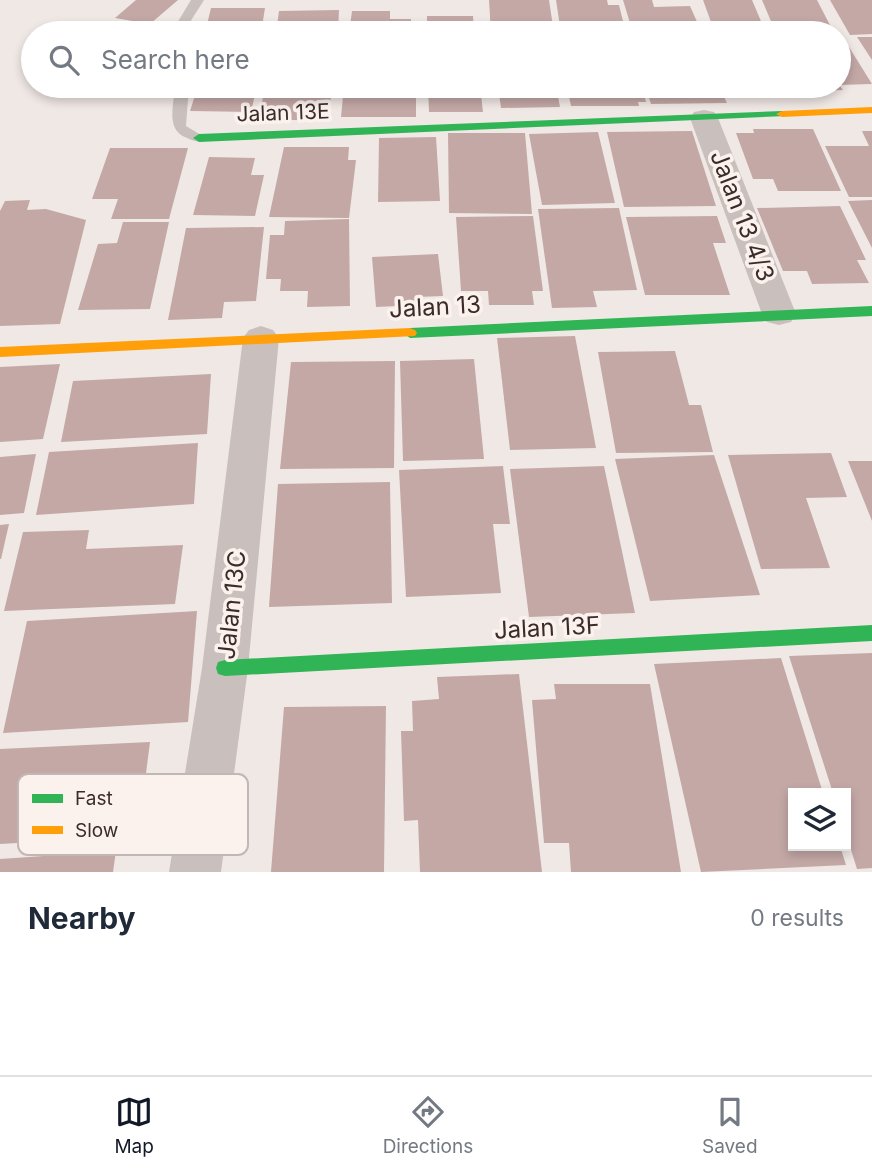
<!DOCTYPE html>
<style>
:root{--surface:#fff;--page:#f6f6f7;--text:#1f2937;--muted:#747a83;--line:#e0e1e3;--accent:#111827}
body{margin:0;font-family:Inter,sans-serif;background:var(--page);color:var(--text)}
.controls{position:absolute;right:21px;bottom:21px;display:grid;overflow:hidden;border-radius:0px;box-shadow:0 4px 10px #0003}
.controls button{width:63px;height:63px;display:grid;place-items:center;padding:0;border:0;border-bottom:2px solid var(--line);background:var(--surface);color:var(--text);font:35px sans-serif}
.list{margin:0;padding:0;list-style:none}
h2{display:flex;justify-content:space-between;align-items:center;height:91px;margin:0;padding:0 28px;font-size:30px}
h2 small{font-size:23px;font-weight:400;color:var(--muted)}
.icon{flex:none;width:38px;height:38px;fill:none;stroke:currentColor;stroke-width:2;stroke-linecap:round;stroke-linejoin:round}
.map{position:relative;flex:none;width:872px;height:872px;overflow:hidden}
.search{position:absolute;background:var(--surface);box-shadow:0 4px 10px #0003;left:21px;right:21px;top:21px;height:77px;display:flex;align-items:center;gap:18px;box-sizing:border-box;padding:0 24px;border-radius:38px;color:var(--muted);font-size:26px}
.sheet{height:203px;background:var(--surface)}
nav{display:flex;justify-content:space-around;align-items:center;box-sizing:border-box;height:98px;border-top:2px solid var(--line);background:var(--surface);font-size:19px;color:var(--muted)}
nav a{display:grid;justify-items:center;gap:4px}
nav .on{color:var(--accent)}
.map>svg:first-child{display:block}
</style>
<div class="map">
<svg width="872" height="872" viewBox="0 0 872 872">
<rect width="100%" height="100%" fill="#f0e8e5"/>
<g fill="#c3a8a6">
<polygon points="136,0 178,0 150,24 115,18"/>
<polygon points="489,0 549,0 554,33 491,33"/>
<polygon points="556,0 607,0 608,5 619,5 626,33 561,33"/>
<polygon points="623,0 652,0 654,7 690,6 702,33 633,33"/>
<polygon points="703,0 752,0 766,33 715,33"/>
<polygon points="762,0 817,0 834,33 776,33"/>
<polygon points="830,0 872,0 872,34 850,35"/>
<polygon points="211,8 265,8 261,33 205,33"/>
<polygon points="339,10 338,33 276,33 279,11"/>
<polygon points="352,11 390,11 390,19 411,19 411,33 349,33"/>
<polygon points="427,16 473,16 474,33 427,33"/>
<polygon points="857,37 872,37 872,60"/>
<polygon points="839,39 844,39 872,84 839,85"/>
<polygon points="198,86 257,86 251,112 190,111"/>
<polygon points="265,86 332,86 329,114 315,114 315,120 277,120 278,114 260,114"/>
<polygon points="344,86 416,86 416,117 341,117"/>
<polygon points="428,86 480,86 483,112 429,112"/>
<polygon points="498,86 556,86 560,107 501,108"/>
<polygon points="567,86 642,86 646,102 638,102 639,106 571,106"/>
<polygon points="645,86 719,86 727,103 651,104"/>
<polygon points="723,86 780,86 785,96 728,97"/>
<polygon points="814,86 840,86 843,90 817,91"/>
<polygon points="753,129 813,129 841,191 778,191 773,179 753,179 736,133 754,133"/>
<polygon points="692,131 716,206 624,207 607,132"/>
<polygon points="862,131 872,131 872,197 849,197 825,146 869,146"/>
<polygon points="598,132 615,203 542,205 529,134"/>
<polygon points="448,133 525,133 532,214 449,213"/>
<polygon points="436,137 440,201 378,202 379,138"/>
<polygon points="284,147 349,147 348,160 356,160 349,218 269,217"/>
<polygon points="110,148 188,148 169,219 111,219 118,199 92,199"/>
<polygon points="209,157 255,158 251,175 264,175 255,216 193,215"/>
<polygon points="30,200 27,210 46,209 86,220 60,324 0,326 0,211 5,201"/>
<polygon points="872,200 872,248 848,201"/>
<polygon points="840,206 866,260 857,260 869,283 812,284 807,271 783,271 757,208"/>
<polygon points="619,208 637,290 593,291 597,307 552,308 538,209"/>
<polygon points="533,216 543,291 532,291 534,305 489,305 488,291 461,291 456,217"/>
<polygon points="717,216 726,243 713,243 730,295 645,295 626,217"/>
<polygon points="349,219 350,306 307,307 308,291 280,291 281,279 266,279 270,235 284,235 285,221"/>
<polygon points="123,222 169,222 150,309 78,310 98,244 117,243"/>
<polygon points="264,227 256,301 224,302 222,318 168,320 186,228"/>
<polygon points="438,254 443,296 417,297 418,305 376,307 372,257"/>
<polygon points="575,336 596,448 510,450 497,338"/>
<polygon points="675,351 689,405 701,405 713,452 616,453 598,352"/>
<polygon points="474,359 484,459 403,461 400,361"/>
<polygon points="395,361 394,468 280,469 291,362"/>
<polygon points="60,364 43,439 0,442 0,367"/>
<polygon points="211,374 207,434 61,442 73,381"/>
<polygon points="198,443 194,504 36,515 49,452"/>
<polygon points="831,453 847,497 806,498 830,568 761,569 728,455"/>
<polygon points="36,454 24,513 0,515 0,457"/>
<polygon points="714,455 760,595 650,601 615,459"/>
<polygon points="848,461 872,461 872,521"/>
<polygon points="503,466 510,524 493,524 501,593 406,597 399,470"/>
<polygon points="604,466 635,613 529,617 510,469"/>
<polygon points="390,482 392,603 269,607 278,484"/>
<polygon points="9,524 1,559 0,559 0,525"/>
<polygon points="89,530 86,549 183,545 175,604 4,611 23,532"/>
<polygon points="197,611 188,722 3,733 27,621"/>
<polygon points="872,653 872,868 857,869 846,834 846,793 833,793 789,656"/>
<polygon points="781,658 823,793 793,793 793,846 840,846 846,865 701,872 654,664"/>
<polygon points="519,674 542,872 420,872 418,820 404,821 401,731 413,731 412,701 439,699 437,677"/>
<polygon points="554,684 650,684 681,872 571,872 569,843 544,843 532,700 556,699"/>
<polygon points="386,706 384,872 271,872 284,707"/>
<polygon points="150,742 138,836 0,844 0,749"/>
<polygon points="116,851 113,872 0,872 0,859"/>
</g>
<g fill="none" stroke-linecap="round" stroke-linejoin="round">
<g fill="#c9c0bd" fill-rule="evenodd">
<polygon points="191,0 204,0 183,33 171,33"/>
<path d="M175 86H189L186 126 206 138 204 141C197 142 193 141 187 138 165 130 174 105 175 86Z"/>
</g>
<g fill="#c9c0bd" fill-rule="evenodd">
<polygon points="704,110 714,112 718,118 796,314 791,322 779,325 767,322 762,314 690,118 694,112"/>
<polygon points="261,326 273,330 279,338 248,668 221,872 169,872 202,668 243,338 249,330"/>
</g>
<g fill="#30b455" fill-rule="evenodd">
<polygon points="782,111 788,114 786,116 199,142 193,138 199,134"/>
<polygon points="872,306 872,316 410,338 403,333 410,328"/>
<polygon points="872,625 872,641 225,676 218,674 216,668 218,662 225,660"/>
</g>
<g fill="#ff9f0a" fill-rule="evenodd">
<polygon points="872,107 872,113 782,117 776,114 782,111"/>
<polygon points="410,328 415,330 417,333 415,336 0,357 0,347"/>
</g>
</g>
<g text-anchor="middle" stroke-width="7" stroke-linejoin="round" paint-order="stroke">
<g font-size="21" fill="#3b2c2b" stroke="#fbf2ee">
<text transform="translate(283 113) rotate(-2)" y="7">Jalan 13E</text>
</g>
<g font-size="24" fill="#3b2c2b" stroke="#fbf2ee">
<text transform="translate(742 216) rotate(69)" y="8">Jalan 13 4/3</text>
<text transform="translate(435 307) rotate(-3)" y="8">Jalan 13</text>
<text transform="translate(232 605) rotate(-84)" y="8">Jalan 13C</text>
<text transform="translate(547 628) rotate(-3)" y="8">Jalan 13F</text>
</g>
</g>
<rect x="18" y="774" width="230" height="81" rx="10" fill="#fbf2ee" stroke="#c1b7b4" stroke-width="2"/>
<rect x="32" y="794" width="31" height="9" fill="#30b455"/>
<rect x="32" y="826" width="31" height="8" fill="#ff9f0a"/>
<g font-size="19" fill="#3b2c2b">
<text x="75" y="805">Fast</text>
<text x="75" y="837">Slow</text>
</g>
</svg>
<div class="controls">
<button><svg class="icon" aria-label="layers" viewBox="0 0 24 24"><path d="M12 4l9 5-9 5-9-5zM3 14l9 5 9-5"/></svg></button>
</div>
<div class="search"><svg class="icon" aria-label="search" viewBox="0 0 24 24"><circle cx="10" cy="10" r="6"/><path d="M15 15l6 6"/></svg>Search here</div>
</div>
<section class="sheet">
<h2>Nearby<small>0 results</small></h2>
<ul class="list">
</ul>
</section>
<nav>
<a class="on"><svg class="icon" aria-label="map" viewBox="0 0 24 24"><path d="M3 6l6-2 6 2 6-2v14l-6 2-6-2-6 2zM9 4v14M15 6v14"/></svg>Map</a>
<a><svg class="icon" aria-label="directions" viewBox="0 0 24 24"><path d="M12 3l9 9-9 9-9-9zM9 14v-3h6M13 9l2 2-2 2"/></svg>Directions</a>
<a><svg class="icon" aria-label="saved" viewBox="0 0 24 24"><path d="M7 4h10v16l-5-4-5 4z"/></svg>Saved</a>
</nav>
